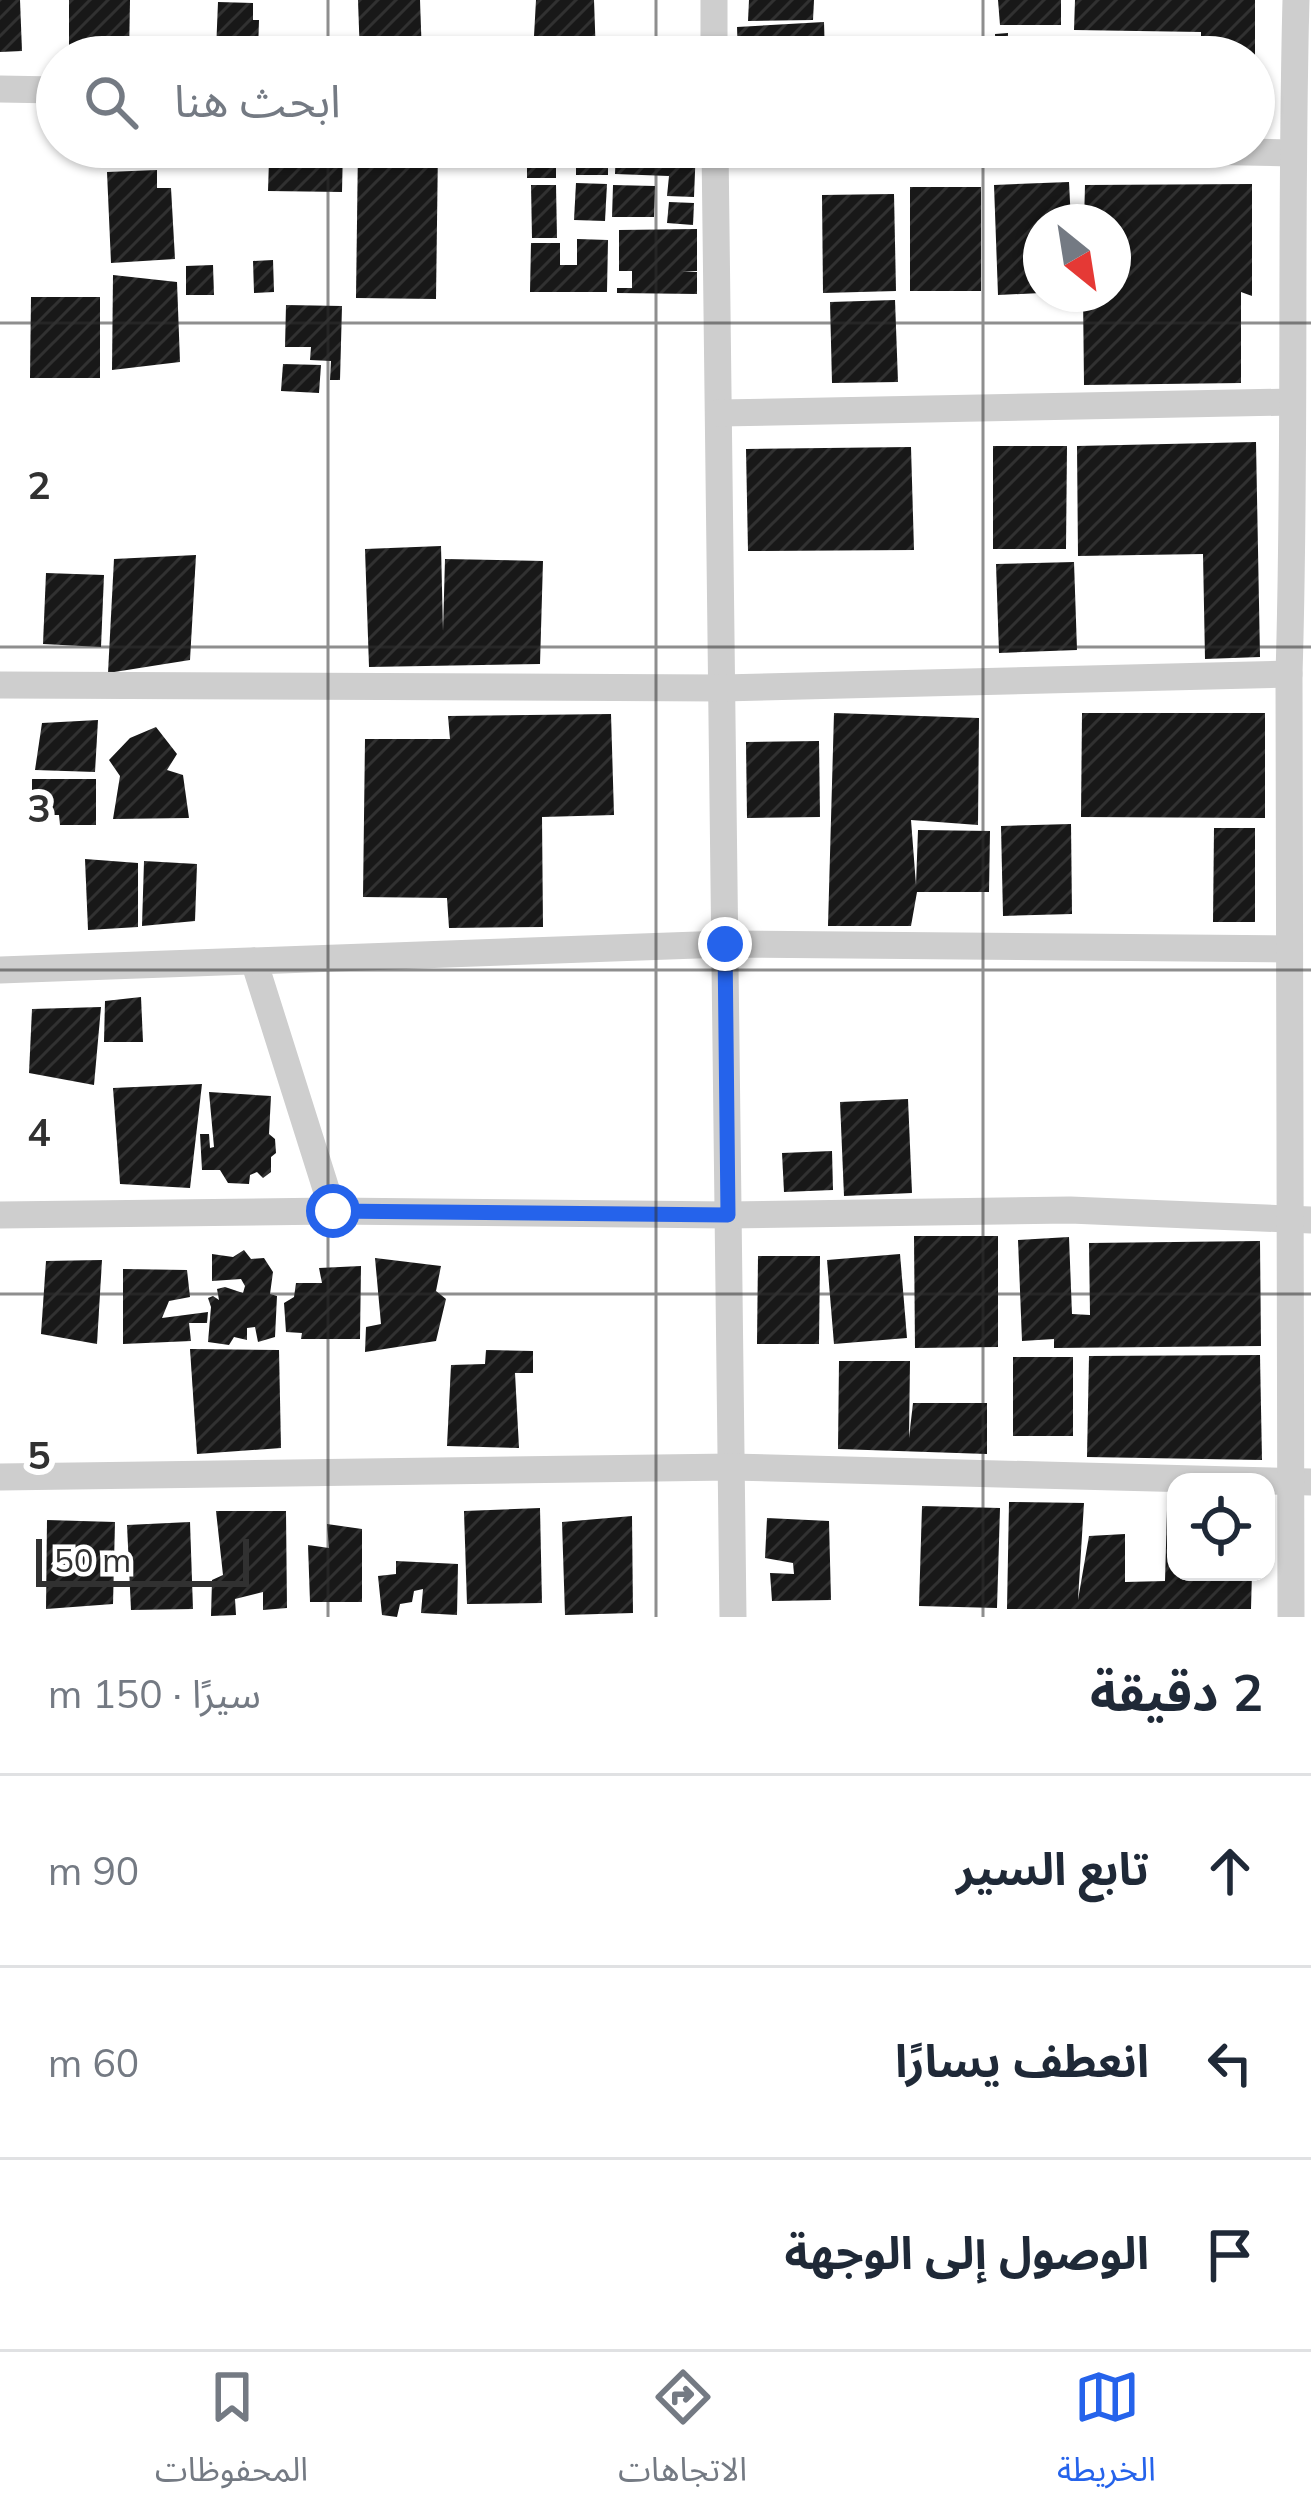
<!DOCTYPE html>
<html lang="ar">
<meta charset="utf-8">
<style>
:root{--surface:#fff;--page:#f6f6f7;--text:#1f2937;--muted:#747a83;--line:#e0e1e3;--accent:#2563eb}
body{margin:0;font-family:Mulish,"Noto Sans Arabic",sans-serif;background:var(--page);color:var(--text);direction:rtl}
.controls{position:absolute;right:36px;bottom:36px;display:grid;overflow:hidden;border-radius:24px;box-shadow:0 3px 9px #0004}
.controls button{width:108px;height:108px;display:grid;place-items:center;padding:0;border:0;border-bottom:3px solid var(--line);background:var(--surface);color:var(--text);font:60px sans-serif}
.compass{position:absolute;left:1023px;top:204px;width:108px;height:108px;border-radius:50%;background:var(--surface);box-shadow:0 3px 9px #0004;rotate:150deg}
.scale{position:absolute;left:36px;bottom:30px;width:213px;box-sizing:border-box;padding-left:12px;border:6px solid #313131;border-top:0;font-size:33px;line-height:42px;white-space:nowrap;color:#313131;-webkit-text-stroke:9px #fff;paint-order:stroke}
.stop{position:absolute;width:36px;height:36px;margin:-27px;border:9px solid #2563eb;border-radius:50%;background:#fff}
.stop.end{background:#2563eb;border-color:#fff;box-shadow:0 3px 12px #0008}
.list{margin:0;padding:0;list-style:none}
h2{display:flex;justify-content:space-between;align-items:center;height:156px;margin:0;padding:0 48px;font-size:51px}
h2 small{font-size:39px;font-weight:400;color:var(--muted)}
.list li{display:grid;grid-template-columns:78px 1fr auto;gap:36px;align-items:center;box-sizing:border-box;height:192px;padding:0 48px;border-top:3px solid var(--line)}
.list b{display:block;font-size:45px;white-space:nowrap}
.list em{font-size:39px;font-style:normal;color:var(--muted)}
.icon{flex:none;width:66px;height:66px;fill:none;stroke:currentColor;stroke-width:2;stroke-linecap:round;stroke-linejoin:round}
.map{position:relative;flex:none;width:1311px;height:1617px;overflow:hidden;direction:ltr}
.search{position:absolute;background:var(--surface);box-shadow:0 3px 9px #0004;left:36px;right:36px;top:36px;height:132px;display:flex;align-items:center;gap:30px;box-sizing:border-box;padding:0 42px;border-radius:66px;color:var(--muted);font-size:45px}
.sheet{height:732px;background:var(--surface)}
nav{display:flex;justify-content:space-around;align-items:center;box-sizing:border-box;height:168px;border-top:3px solid var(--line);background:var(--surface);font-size:33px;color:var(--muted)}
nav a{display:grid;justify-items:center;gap:6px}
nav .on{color:var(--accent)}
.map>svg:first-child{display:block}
</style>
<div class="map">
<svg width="1311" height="1617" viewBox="0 0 1311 1617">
<defs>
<pattern id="building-hatch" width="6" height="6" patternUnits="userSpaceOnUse" patternTransform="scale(3)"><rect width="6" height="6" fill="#181818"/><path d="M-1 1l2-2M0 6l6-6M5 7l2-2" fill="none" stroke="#313131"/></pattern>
</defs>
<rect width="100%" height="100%" fill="#fff"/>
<g fill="url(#building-hatch)">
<polygon points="0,0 20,0 22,51 0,52"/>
<polygon points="69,0 130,0 129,57 69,57"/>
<polygon points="358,0 420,0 422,57 360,57"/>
<polygon points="536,0 594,0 596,57 565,57 561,36 534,36"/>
<polygon points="749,0 814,0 813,20 748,21"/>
<polygon points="998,0 1061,0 1061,25 1000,25"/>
<polygon points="1075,0 1255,0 1255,57 1201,57 1201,32 1074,30"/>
<polygon points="218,2 253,3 253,20 259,20 258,52 216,51"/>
<polygon points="824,22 825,57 738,57 737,27"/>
<polygon points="1008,33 1008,41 1067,38 1068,57 996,57 995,34"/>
<polygon points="261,147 343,147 342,192 268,191 269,160 261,160"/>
<polygon points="358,147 438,147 436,299 356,298"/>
<rect x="527" y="147" width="29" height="31"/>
<rect x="576" y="147" width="32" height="28"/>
<polygon points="616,147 696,147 694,197 667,196 669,176 615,174"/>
<polygon points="157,170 157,188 171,188 175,259 111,263 107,172"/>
<polygon points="1069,182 1071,222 1041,222 1041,293 998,295 994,185"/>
<polygon points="576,183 607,184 605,221 574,220"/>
<polygon points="1252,184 1252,296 1241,292 1241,383 1084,385 1083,294 1113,294 1113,222 1084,222 1085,185"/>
<polygon points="531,185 556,185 557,238 532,238"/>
<polygon points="613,185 655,186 654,217 612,217"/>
<rect x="910" y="187" width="71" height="104"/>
<polygon points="894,194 896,291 823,293 822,195"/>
<polygon points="669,202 694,203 693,225 667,223"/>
<polygon points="697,229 697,271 682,271 697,272 697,294 617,293 617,288 632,288 632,271 619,271 619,230"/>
<polygon points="577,239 608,240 607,292 530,292 531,243 560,243 560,265 577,265"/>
<polygon points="273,260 274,292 254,293 253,261"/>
<polygon points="213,265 214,295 186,295 186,266"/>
<polygon points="113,275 177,282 180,362 112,370"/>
<polygon points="31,297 100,297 100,378 30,378"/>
<polygon points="895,300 898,382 832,383 830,302"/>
<polygon points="286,305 342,306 340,380 330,380 331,361 310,360 311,347 285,347"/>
<polygon points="283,364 321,365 319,393 281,391"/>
<polygon points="1256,442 1260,657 1205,659 1203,554 1078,556 1077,446"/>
<polygon points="993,446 1067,446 1066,549 993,549"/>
<polygon points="911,447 914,550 748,551 746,449"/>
<polygon points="441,546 443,631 445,559 543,561 540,664 369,667 365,549"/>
<polygon points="196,555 190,660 108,673 114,559"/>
<polygon points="1074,562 1077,650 999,653 996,564"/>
<polygon points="46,573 104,575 101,647 43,644"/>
<polygon points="834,713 979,718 978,825 911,820 916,885 918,830 990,831 989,892 917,892 911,926 828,926"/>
<polygon points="1082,713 1265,713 1265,818 1081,817"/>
<polygon points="611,714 614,815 542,817 543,927 449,928 447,898 363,897 365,739 450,739 448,716"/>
<polygon points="98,720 95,772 35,770 42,723"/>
<polygon points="156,727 177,754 167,770 183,775 189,818 113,819 120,776 109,760 130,738"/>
<polygon points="819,741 820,817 747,818 746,742"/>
<polygon points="32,779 96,779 96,825 60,825 59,815 32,815"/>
<polygon points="1071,824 1072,914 1003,916 1001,826"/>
<polygon points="1214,828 1255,828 1255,922 1213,922"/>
<polygon points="85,859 138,863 138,927 88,930"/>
<polygon points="144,861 197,864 195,921 142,926"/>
<polygon points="141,997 143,1042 104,1042 105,1001"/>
<polygon points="101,1007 94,1085 29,1073 32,1009"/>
<polygon points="202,1084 190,1188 120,1184 113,1088"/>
<polygon points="209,1092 271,1096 269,1134 275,1139 276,1153 271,1157 271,1172 263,1178 257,1172 250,1175 249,1184 228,1183 220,1170 202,1170 200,1134 209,1134 210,1148 214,1147"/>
<polygon points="908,1099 912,1193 844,1196 840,1102"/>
<polygon points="832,1151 833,1190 784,1192 782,1153"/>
<polygon points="914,1236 998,1236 998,1347 915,1348"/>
<polygon points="1069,1237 1072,1314 1090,1315 1089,1243 1260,1241 1261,1346 1054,1348 1054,1339 1022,1341 1018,1240"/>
<polygon points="244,1250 251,1259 264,1258 273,1272 270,1294 277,1296 275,1337 258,1342 255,1327 247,1328 247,1340 234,1337 229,1345 208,1342 211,1307 208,1298 213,1296 219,1300 217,1289 225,1287 243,1293 245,1286 241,1279 212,1281 212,1254 233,1257"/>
<polygon points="900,1254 907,1338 834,1344 827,1260"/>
<polygon points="758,1256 820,1256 819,1344 757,1344"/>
<polygon points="375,1258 441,1266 436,1291 446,1299 436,1341 365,1352 366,1327 381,1324"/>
<polygon points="102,1260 97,1344 41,1334 46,1261"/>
<polygon points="361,1266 360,1339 301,1339 302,1333 286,1332 284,1303 294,1297 296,1283 322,1283 319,1268"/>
<polygon points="123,1269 187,1270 190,1297 169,1301 162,1318 208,1312 207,1323 189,1323 191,1341 123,1344"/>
<polygon points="190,1349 279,1350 281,1448 197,1454"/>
<polygon points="486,1350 533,1351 533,1373 515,1373 519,1448 447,1446 451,1365 485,1364"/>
<polygon points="1260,1355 1262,1460 1087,1457 1089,1356"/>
<rect x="1013" y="1357" width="60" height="79"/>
<polygon points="839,1361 910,1361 909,1438 913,1403 987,1403 987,1454 838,1449"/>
<polygon points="1009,1502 1084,1503 1078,1600 1089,1536 1125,1534 1125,1582 1165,1581 1167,1510 1176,1510 1176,1572 1252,1572 1251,1609 1007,1609"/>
<polygon points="922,1506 1000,1508 997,1608 919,1606"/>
<polygon points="540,1508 542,1603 467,1604 464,1511"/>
<polygon points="216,1511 286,1511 287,1608 263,1610 263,1592 235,1599 236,1615 211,1616 212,1580 223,1575"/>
<polygon points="632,1516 633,1613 565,1615 562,1522"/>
<polygon points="767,1518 829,1521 831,1600 772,1601 770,1573 794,1574 793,1563 765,1558"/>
<polygon points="47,1520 115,1522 113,1604 46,1609"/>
<polygon points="190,1522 193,1609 131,1610 127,1525"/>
<polygon points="327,1524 362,1529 362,1602 310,1602 308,1545 329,1548"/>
<polygon points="396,1561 458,1564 457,1615 421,1613 423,1589 414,1591 412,1602 400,1604 397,1617 382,1615 378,1576 396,1574"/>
</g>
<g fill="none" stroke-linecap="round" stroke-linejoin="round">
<g stroke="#cecece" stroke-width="27">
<polyline points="714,0 714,57"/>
<polyline points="0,89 57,90"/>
<polyline points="715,147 733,1617"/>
<polyline points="982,147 1292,153"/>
<polyline points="719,413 1291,402"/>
<polyline points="0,685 722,688 1289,674"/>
<polyline points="254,961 333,1211"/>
<polyline points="0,970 725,944 1289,949"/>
<polyline points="0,1215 333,1211 728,1215 1070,1210 1311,1220"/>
<polyline points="0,1477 731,1467 1311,1482"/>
<path d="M1291 1617 1289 674C1296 449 1290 225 1296 0"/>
</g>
</g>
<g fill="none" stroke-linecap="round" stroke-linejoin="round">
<polyline stroke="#2563eb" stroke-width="15" points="333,1211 728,1215 725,944"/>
</g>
<path fill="none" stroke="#313131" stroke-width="3" stroke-opacity="0.55" d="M328 0V57M656 0V57M983 0V57M328 147V1617M656 147V1617M983 147V1617M0 323H1311M0 647H1311M0 970H1311M0 1294H1311"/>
<g font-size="39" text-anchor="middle" font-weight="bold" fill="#313131" stroke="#fff" stroke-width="12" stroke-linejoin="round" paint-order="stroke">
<text x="39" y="499">2</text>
<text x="39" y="822">3</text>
<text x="39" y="1146">4</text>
<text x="39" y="1469">5</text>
</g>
</svg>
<div class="controls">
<button><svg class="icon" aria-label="locate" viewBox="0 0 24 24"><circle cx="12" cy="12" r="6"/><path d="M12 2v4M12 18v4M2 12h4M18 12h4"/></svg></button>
</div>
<svg class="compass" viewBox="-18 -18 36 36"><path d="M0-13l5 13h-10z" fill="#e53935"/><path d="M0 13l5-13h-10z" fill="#747a83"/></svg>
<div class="scale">50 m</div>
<div class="stop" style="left:333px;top:1211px"></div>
<div class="stop end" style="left:725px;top:944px"></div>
<div class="search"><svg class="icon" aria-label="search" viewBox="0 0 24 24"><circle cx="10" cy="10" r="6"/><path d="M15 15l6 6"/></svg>ابحث هنا</div>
</div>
<section class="sheet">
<h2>2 دقيقة<small>سيرًا · 150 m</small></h2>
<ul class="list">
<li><svg class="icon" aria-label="ahead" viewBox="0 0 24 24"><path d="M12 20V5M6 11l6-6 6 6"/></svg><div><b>تابع السير</b></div><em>90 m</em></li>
<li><svg class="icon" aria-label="left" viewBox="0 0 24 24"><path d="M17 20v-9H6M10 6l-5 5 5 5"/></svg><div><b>انعطف يسارًا</b></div><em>60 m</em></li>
<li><svg class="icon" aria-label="arrive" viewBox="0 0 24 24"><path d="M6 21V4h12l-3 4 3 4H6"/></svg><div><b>الوصول إلى الوجهة</b></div></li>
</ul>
</section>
<nav>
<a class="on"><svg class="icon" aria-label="map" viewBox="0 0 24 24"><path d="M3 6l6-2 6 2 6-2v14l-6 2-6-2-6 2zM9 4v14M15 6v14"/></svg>الخريطة</a>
<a><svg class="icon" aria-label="directions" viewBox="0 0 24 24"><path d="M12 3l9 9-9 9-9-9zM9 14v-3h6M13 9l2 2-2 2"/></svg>الاتجاهات</a>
<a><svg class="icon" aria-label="saved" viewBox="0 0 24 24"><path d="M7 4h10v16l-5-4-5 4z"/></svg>المحفوظات</a>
</nav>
